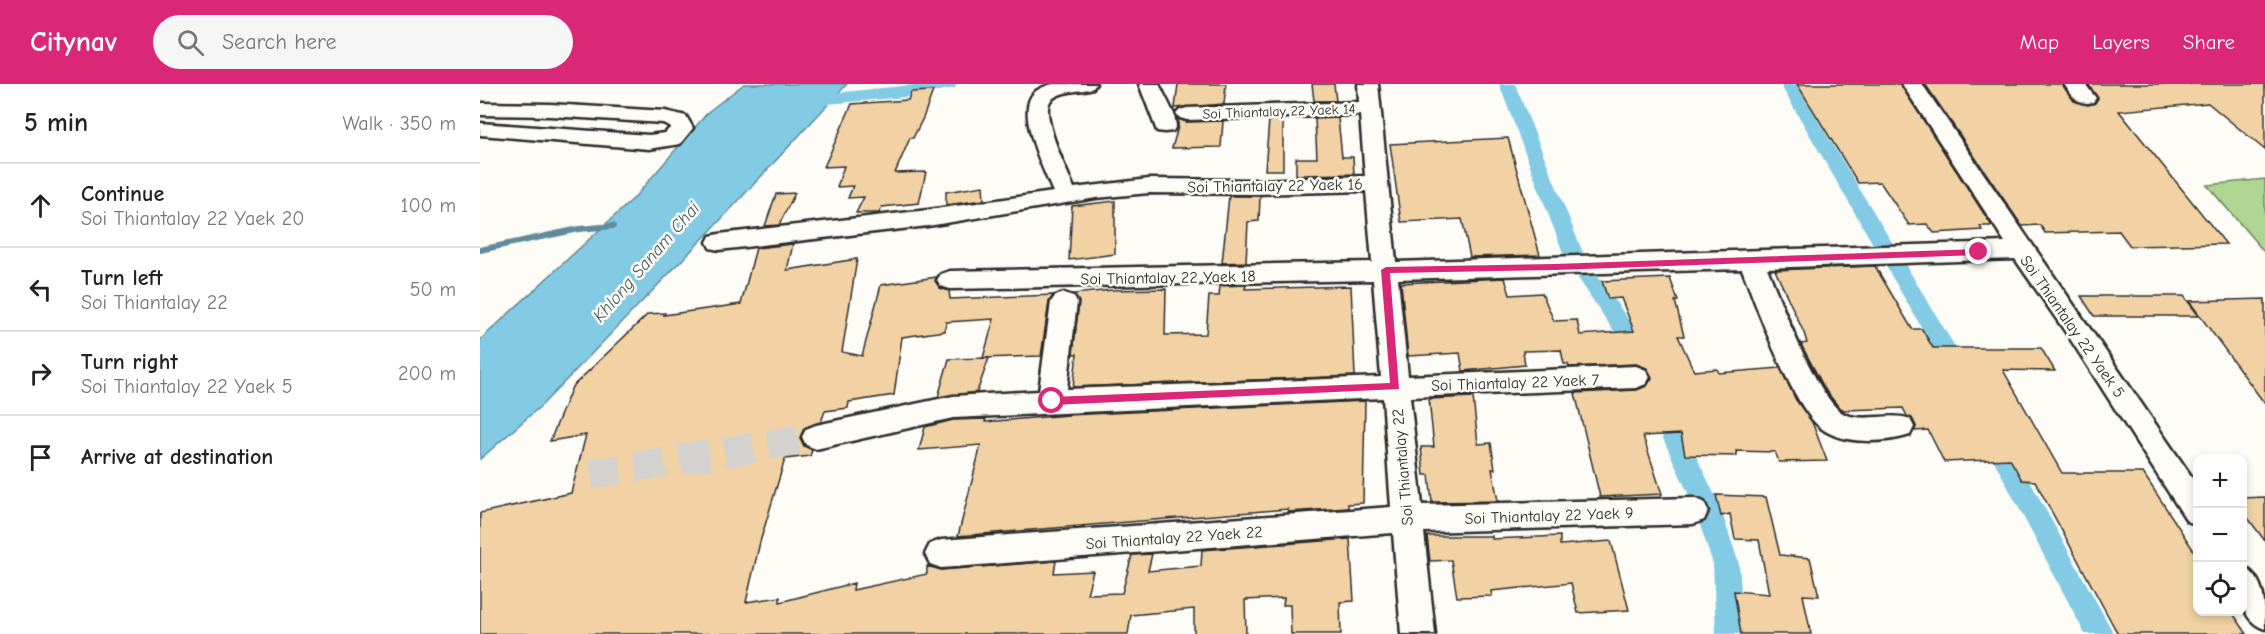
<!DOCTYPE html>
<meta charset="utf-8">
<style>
:root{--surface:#fff;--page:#f6f6f6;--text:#222;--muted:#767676;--line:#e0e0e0;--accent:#db2777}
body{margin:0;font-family:"Comic Neue",sans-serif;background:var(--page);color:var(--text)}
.controls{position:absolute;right:18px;bottom:18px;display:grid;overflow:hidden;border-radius:12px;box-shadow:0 3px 9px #0003}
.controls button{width:54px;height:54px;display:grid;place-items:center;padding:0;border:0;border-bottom:2px solid var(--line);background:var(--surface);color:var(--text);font:30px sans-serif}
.stop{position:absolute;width:18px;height:18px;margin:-14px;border:4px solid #db2777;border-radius:50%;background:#fff}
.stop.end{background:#db2777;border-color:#fff;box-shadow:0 2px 6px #0008}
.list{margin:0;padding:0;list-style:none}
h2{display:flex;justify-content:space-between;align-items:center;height:78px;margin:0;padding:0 24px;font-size:26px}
h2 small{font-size:20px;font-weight:400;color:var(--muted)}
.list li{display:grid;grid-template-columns:39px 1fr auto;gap:18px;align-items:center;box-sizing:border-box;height:84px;padding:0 24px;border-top:2px solid var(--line)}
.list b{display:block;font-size:22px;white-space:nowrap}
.list p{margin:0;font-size:20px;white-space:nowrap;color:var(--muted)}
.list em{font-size:20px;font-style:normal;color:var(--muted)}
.icon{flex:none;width:33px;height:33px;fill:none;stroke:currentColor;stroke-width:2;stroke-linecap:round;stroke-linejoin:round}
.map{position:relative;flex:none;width:1785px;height:550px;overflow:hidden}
header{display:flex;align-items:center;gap:36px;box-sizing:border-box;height:84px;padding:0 30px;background:var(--accent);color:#fff}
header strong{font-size:28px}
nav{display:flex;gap:33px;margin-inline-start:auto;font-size:21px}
.search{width:420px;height:54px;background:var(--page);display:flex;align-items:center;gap:15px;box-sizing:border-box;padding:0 21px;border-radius:33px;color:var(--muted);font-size:22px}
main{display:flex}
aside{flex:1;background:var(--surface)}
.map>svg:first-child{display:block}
</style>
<header>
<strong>Citynav</strong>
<div class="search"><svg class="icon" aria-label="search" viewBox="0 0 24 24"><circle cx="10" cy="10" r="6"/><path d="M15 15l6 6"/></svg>Search here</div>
<nav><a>Map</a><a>Layers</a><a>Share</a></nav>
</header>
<main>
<aside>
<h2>5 min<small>Walk · 350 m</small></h2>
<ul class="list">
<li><svg class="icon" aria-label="ahead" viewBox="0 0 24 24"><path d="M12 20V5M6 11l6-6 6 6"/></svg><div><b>Continue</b><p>Soi Thiantalay 22 Yaek 20</p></div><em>100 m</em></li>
<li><svg class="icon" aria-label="left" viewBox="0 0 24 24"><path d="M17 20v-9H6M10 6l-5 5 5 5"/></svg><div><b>Turn left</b><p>Soi Thiantalay 22</p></div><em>50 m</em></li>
<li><svg class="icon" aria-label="right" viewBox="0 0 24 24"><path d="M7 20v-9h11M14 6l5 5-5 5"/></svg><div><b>Turn right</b><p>Soi Thiantalay 22 Yaek 5</p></div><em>200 m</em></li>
<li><svg class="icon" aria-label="arrive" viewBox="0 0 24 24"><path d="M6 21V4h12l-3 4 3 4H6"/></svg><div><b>Arrive at destination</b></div></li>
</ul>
</aside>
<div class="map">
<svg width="1785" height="550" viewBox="0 0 1785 550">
<rect width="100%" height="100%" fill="#fdfcf7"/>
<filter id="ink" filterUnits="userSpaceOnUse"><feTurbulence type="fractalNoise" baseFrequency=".0167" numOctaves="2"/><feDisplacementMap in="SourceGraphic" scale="12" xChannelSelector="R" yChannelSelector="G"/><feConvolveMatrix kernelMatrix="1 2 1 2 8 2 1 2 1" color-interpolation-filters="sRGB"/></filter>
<g filter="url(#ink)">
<polygon fill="#aed692" stroke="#6c805e" stroke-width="1.5" points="1785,95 1785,169 1727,101"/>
<polygon fill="#83cbe4" stroke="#608b9a" stroke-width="1.5" points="264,0 367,0 234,143 63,320 0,375 0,256 154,114 229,27"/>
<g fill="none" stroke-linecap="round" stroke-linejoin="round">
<polyline stroke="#608b9a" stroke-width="6" points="0,166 99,145 133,142"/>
<g fill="#83cbe4" fill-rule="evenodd">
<polygon points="441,0 477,0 475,4 426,13 325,22 319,21 316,17 319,13 325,12"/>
<polygon points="1019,0 1035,0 1105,174 1102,179 1095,181 1088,179 1085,174"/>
<polygon points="1300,0 1316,0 1488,284 1491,290 1488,296 1480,299 1472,296"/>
<polygon points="1108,187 1115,189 1156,246 1239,420 1259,480 1264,550 1236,550 1233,480 1213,420 1135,249 1098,194 1101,189"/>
<polygon points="1511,338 1519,341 1634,550 1605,550 1499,348 1503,341"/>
</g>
</g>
<g fill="#f2d2a4" stroke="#2b2b2b" stroke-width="1.5">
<polygon points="698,0 746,0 744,20 695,24"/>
<polygon points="832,0 854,0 856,17 834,17"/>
<polygon points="1317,0 1420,0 1512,142 1500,142 1502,146 1454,149 1447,140 1429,141 1400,98 1378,99"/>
<polygon points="1445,0 1582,0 1594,17 1608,21 1615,19 1618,14 1608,0 1785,0 1785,66 1728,19 1639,27 1746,160 1650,162 1639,147 1565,149 1560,141 1542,142"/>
<polygon points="453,7 443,34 433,54 430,54 415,89 446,88 439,119 402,123 399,129 376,129 384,113 368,114 373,102 357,103 364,82 344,83 372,20 428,16 431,8"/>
<polygon points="858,34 862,73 873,73 874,90 816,91 816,74 837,74 835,35"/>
<polygon points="698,35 707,38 743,37 741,63 692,64 698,43"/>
<polygon points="803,35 803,86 785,86 789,36"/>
<polygon points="1028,54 1060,171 990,173 982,135 921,138 910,60"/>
<polygon points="503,102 504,116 466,121 466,108"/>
<polygon points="315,109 299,141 285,142 296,110"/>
<polygon points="749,112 780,112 779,137 768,138 766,178 742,179"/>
<polygon points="635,117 635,170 589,176 592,122"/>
<polygon points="313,160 307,186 377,175 362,268 382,272 401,201 457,193 455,197 460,204 469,207 470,215 573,211 569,218 561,272 503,274 514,235 466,238 465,247 422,253 414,311 369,318 368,324 345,327 341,338 324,344 320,354 324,362 332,366 330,372 305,375 280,458 266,518 300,513 300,518 374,499 373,506 447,490 447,482 461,486 576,477 574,489 613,487 607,510 642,509 652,471 672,470 668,487 721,482 722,466 870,455 874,517 860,518 861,550 811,550 810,521 803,521 804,514 765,516 766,550 714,550 714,525 651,531 648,550 0,550 0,429 91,409 106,351 70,357 92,303 168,230 185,229 184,231 261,220 276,164"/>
<polygon points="1395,182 1432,245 1442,245 1453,264 1561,264 1575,287 1523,286 1582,389 1663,389 1718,473 1718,528 1752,528 1767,550 1638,550 1555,397 1542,396 1530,375 1464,378 1448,346 1435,347 1436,342 1432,334 1427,332 1423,324 1364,326 1358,322 1346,307 1323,264 1321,260 1327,259 1324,249 1295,186"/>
<polygon points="1025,194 1030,211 1062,209 1074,237 1097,236 1100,251 1154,247 1141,214 1128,215 1122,197 1190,194 1198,217 1195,217 1204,252 1198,252 1214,287 1237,285 1239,289 1300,284 1316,316 1332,338 1347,377 1299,378 1295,368 1256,367 1257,372 1205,371 1201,350 1163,352 1182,410 1120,413 1095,309 1157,306 1167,302 1172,294 1167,284 1156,280 1089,283 1088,280 1084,280 1081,266 1043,267 1045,281 983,287 980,269 928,272 921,199"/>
<polygon points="766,201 765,205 871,202 875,292 593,303 597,270 593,270 599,218 593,210 632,206 686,205 685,251 726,250 729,212 739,212 740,202"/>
<polygon points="1601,212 1704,212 1719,232 1614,232"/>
<polygon points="1785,215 1785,320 1709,217"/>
<polygon points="509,274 497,308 458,313 469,275"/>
<polygon points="993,313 998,360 1011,359 1015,385 1012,385 1018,417 952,418 949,391 944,391 941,363 954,363 949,315"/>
<polygon points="885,317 883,419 868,420 868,424 808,428 808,425 478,452 501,361 439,366 445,343 473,336 506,335 505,338 588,331"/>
<polygon points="1236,411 1286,413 1300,471 1330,474 1339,512 1323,511 1331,550 1261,550 1254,507 1289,510 1279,456 1255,455 1250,430 1241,432"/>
<polygon points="1785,413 1785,457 1762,426 1762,414"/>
<polygon points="947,452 1012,452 1012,455 1080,452 1080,461 1131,457 1149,526 1098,529 1091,499 1011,507 1012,512 977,513 971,476 950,477"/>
</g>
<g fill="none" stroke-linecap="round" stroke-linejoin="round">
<polyline stroke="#d3d2ce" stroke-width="30" stroke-dasharray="30 15" stroke-linecap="butt" points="111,390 336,353"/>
<g stroke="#2b2b2b" stroke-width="5">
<g id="minor">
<path d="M573 0H616L613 4C600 8 583 6 572 15 557 26 588 89 594 104L669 95 776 96 885 92 880 31 707 36 700 34 696 30 700 26 707 24 879 18 878 0H898L916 178 1525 158 1422 0H1442L1718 402V441L1707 437 1589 253 1535 175 1287 184C1299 213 1339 322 1367 331 1387 338 1410 328 1430 335L1434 343 1430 351C1405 359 1363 361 1341 344 1311 321 1277 223 1262 185L918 195 928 292 1156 282 1166 286 1170 293 1166 300 1156 304 930 313 942 421 1213 414 1224 418 1228 427 1224 436 1213 440 944 448 955 550H921L913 449 461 484 450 480 445 470 450 460 461 456 911 423 903 314 473 334 336 365 326 361 322 353 326 345 336 341 473 312 559 307 571 218 575 212 584 209 593 212 597 218 587 305 901 293 893 196 470 205 461 202 457 196 461 190 470 187 892 178 886 107 776 110 669 109 616 114 448 142 239 166 230 164 227 158 230 152 239 150 448 126 573 108C564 86 536 30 553 10 558 4 566 2 573 0Z"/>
<polygon points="659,0 679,0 694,30 696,42 693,47 685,48 677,47"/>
<path d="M1584 0H1605L1616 14 1613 18C1598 22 1592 12 1584 0Z"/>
<polygon points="0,19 70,20 185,27 206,32 213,44 200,60 169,65 0,51 0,39 169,51 185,49 191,43 183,39 70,32 0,31"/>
<path d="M1762 482C1785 492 1785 520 1785 545 1757 535 1762 507 1762 482Z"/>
</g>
</g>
<use href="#minor" fill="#fdfcf7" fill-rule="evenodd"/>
</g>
</g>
<polygon fill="#db2777" points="1499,165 1503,168 1499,171 1075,186 910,189 919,305 572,321 567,317 572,313 910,299 901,186 906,183 1075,180"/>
<g text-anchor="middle" stroke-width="5" stroke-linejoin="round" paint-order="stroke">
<g font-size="14" fill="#2b2b2b" stroke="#fdfcf7">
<text transform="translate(799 27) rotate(-2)" y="5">Soi Thiantalay 22 Yaek 14</text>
</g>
<g font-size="16" fill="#2b2b2b" stroke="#fdfcf7">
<text transform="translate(795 101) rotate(-1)" y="6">Soi Thiantalay 22 Yaek 16</text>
<text transform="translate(688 193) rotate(-1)" y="6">Soi Thiantalay 22 Yaek 18</text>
<text transform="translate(1593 242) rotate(55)" y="6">Soi Thiantalay 22 Yaek 5</text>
<text transform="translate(1035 298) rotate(-2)" y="6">Soi Thiantalay 22 Yaek 7</text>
<text transform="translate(922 383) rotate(-95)" y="6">Soi Thiantalay 22</text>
<text transform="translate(1069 431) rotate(-2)" y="6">Soi Thiantalay 22 Yaek 9</text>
<text transform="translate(694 453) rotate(-4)" y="6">Soi Thiantalay 22 Yaek 22</text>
</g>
<g font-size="18" font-style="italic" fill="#455b62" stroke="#fdfcf7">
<text transform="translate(166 178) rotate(-49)" y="6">Khlong Sanam Chai</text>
</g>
</g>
</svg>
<div class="controls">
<button>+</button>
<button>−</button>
<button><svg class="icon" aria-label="locate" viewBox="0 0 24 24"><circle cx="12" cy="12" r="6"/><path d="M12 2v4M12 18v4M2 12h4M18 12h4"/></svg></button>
</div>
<div class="stop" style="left:572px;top:317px"></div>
<div class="stop end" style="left:1499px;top:168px"></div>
</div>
</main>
